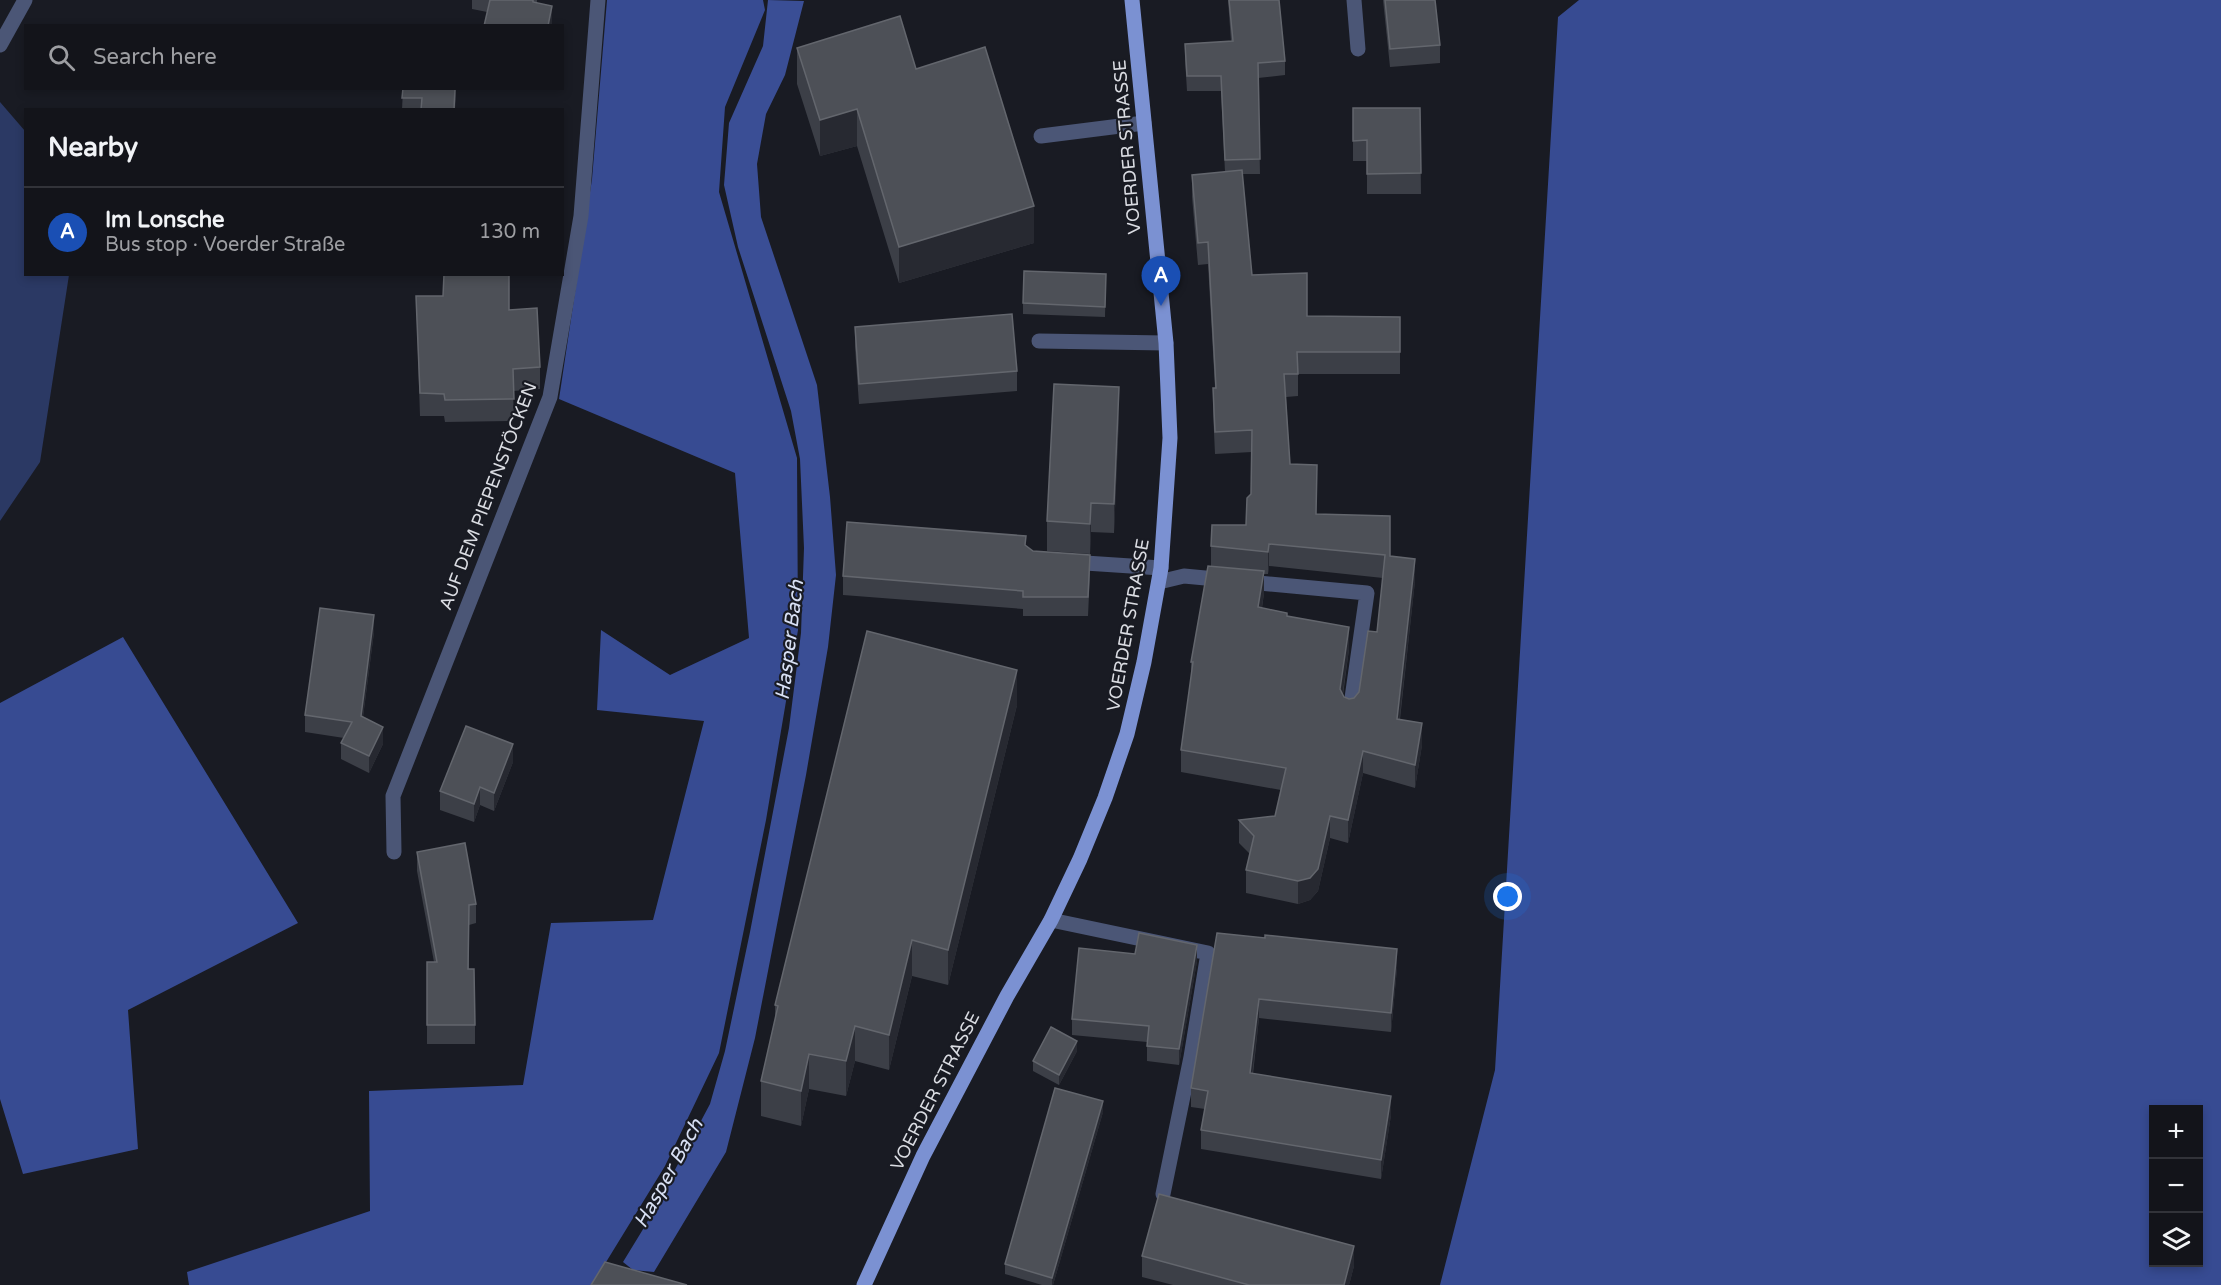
<!DOCTYPE html>
<meta charset="utf-8">
<style>
:root{--surface:#13141a;--page:#1c1d23;--text:#f1f3f6;--muted:#9d9ea2;--line:#323339;--accent:#fa9f4f}
body{margin:0;font-family:"Varela Round",sans-serif;background:var(--page);color:var(--text)}
.controls{position:absolute;right:18px;bottom:18px;display:grid;overflow:hidden;border-radius:0px;box-shadow:0 3px 9px #0003}
.controls button{width:54px;height:54px;display:grid;place-items:center;padding:0;border:0;border-bottom:2px solid var(--line);background:var(--surface);color:var(--text);font:30px sans-serif}
.you{position:absolute;left:1508px;top:897px;width:21px;height:21px;margin:-15px;border:4px solid #fff;border-radius:50%;background:#1a73e8;box-shadow:0 0 0 9px #1a73e833}
.badge{display:grid;place-items:center;width:39px;height:39px;border-radius:50%;background:var(--accent);color:#fff;font-size:20px;font-weight:700}
.pin{position:absolute;translate:-50% -50px;filter:drop-shadow(0 2px 3px #0008)}
.pin::after{content:'';position:absolute;top:32px;width:21px;height:18px;background:inherit;clip-path:polygon(0 0,100% 0,50% 100%)}
.list{margin:0;padding:0;list-style:none}
h2{display:flex;justify-content:space-between;align-items:center;height:78px;margin:0;padding:0 24px;font-size:26px}
h2 small{font-size:20px;font-weight:400;color:var(--muted)}
.list li{display:grid;grid-template-columns:39px 1fr auto;gap:18px;align-items:center;box-sizing:border-box;height:90px;padding:0 24px;border-top:2px solid var(--line)}
.list b{display:block;font-size:22px;white-space:nowrap}
.list p{margin:0;font-size:20px;white-space:nowrap;color:var(--muted)}
.list em{font-size:20px;font-style:normal;color:var(--muted)}
.icon{flex:none;width:33px;height:33px;fill:none;stroke:currentColor;stroke-width:2;stroke-linecap:round;stroke-linejoin:round}
.map{position:relative;flex:none;width:2221px;height:1285px;overflow:hidden}
.search{position:absolute;background:var(--surface);box-shadow:0 3px 9px #0003;left:24px;top:24px;width:540px;height:66px;display:flex;align-items:center;gap:15px;box-sizing:border-box;padding:0 21px;border-radius:0px;color:var(--muted);font-size:22px}
.panel{position:absolute;background:var(--surface);box-shadow:0 3px 9px #0003;left:24px;top:108px;width:540px;height:168px;border-radius:0px}
.map>svg:first-child{display:block}
</style>
<div class="map">
<svg width="2221" height="1285" viewBox="0 0 2221 1285">
<rect width="100%" height="100%" fill="#191b23"/>
<polygon fill="#2b3964" points="0,102 25,131 26,274 69,275 40,462 0,521"/>
<g fill="#374b92" fill-rule="evenodd">
<polygon points="607,0 763,0 765,10 725,107 719,192 797,458 798,630 766,820 719,1053 665,1166 592,1285 189,1285 187,1272 370,1211 369,1091 523,1085 551,923 653,920 704,721 597,710 601,630 670,675 749,638 735,473 559,399 592,179"/>
<path d="M1579 0H2221V1285H1440L1495 1070 1558 17ZM2154 1110H2198V1262H2154Z"/>
<polygon points="123,637 298,923 128,1010 138,1149 23,1174 0,1099 0,703"/>
</g>
<polygon fill="#3a4e95" points="768,0 804,1 785,75 766,114 757,164 761,217 817,385 830,497 836,575 828,647 806,775 755,1038 726,1152 654,1272 633,1270 623,1262 645,1226 710,1104 725,1051 750,932 789,728 801,633 804,548 800,459 791,411 738,247 724,185 729,123 763,46"/>
<g fill="none" stroke-linecap="round" stroke-linejoin="round">
<g stroke="#4b5676" stroke-width="15">
<polyline points="1354,0 1358,49"/>
<polyline points="0,45 25,0"/>
<polyline points="1041,136 1144,123"/>
<polyline points="1039,341 1166,343"/>
<polyline points="1070,562 1161,568"/>
<polyline points="1159,582 1184,576 1367,593 1350,712"/>
<polyline points="394,852 393,796 550,397 581,216 598,0"/>
<polyline points="1051,920 1208,953 1191,1057 1163,1194"/>
</g>
<polyline stroke="#7b91d2" stroke-width="15" points="864,1285 923,1156 1007,996 1051,920 1080,859 1105,798 1127,734 1144,662 1161,568 1170,438 1166,343 1132,0"/>
</g>
<g fill="#3c3f47" fill-rule="evenodd">
<polygon points="472,0 537,0 537,3 552,25 472,9"/>
<path d="M1228 0H1279L1285 61V75L1258 78 1260 174H1242L1252 275 1307 316 1400 317V374H1298V396L1286 397 1290 464 1316 514 1390 556 1415 581 1400 719 1422 745 1415 788 1363 773 1348 843 1330 838 1318 891 1310 900 1298 904 1246 893V870L1250 854 1239 843V820L1275 816 1281 790 1181 772V750L1191 681V662L1211 566V546L1246 525 1251 494 1252 452 1215 454 1213 411V388H1215L1208 264 1198 265 1192 197V175L1225 172 1221 91H1187L1185 59V44L1231 41ZM1269 566 1383 578 1377 632 1359 692 1354 698 1349 699 1344 697 1343 695 1349 649 1287 616 1262 608 1264 593V574H1268Z"/>
<polygon points="1383,0 1435,0 1440,45 1440,63 1390,67"/>
<polygon points="797,48 916,69 1034,243 899,283 857,146 820,156 797,84"/>
<polygon points="403,88 456,88 455,110 402,110"/>
<polygon points="1353,108 1420,108 1421,194 1367,194 1367,161 1353,161"/>
<polygon points="1106,274 1105,317 1023,314 1023,303"/>
<polygon points="416,296 443,296 509,310 540,367 540,389 513,391 514,421 445,422 444,416 420,416"/>
<polygon points="855,327 1017,371 1017,391 859,404 855,347"/>
<polygon points="1119,416 1114,533 1091,532 1090,554 1047,551 1047,521"/>
<polygon points="1026,546 1033,551 1090,573 1088,616 1023,616 1023,609 843,595 843,576"/>
<polygon points="374,632 363,717 383,744 369,773 341,759 341,743 344,738 305,732 305,715"/>
<polygon points="1017,705 948,985 912,976 889,1070 855,1061 846,1096 809,1089 801,1126 761,1116 761,1081 775,1022 775,1005"/>
<polygon points="513,762 494,811 480,805 474,822 440,810 440,791"/>
<polygon points="417,852 476,904 476,923 469,925 469,969 475,1025 475,1044 427,1044 427,962 434,962 417,871"/>
<polygon points="1217,933 1397,968 1391,1032 1259,1018 1253,1074 1391,1115 1381,1179 1201,1149 1201,1130 1205,1109 1191,1107 1191,1088"/>
<polygon points="1197,961 1179,1065 1147,1061 1147,1042 1072,1035 1072,1019"/>
<polygon points="1077,1051 1059,1085 1033,1071 1033,1061"/>
<polygon points="1103,1112 1053,1285 1042,1285 1005,1274 1005,1264"/>
<polygon points="1142,1256 1354,1266 1349,1285 1173,1285 1142,1277"/>
</g>
<g fill="#272931">
<polygon points="552,6 552,25 548,26"/>
<polygon points="857,109 857,146 820,156 820,120"/>
<polygon points="1034,206 1034,243 899,283 899,247"/>
<polygon points="1119,387 1119,416 1114,533 1114,504"/>
<polygon points="1091,503 1091,532 1090,554 1090,524"/>
<polygon points="1269,544 1269,566 1268,574 1268,552"/>
<polygon points="1415,559 1415,581 1397,741 1397,719"/>
<polygon points="1264,571 1264,593 1258,630 1258,607"/>
<polygon points="374,615 374,632 361,732 361,716"/>
<polygon points="1349,627 1349,649 1340,711 1340,689"/>
<polygon points="1017,670 1017,705 948,985 948,950"/>
<polygon points="1422,723 1422,745 1415,788 1415,765"/>
<polygon points="383,727 383,744 369,773 369,756"/>
<polygon points="513,744 513,762 494,811 494,793"/>
<polygon points="1363,751 1363,773 1348,843 1348,820"/>
<polygon points="480,787 480,805 474,822 474,804"/>
<polygon points="1330,816 1330,838 1318,891 1310,900 1298,904 1298,881"/>
<polygon points="912,940 912,976 889,1070 889,1035"/>
<polygon points="1197,945 1197,961 1179,1065 1179,1049"/>
<polygon points="1397,949 1397,968 1391,1032 1391,1013"/>
<polygon points="1259,999 1259,1018 1250,1092 1250,1073"/>
<polygon points="855,1026 855,1061 846,1096 846,1061"/>
<polygon points="1077,1041 1077,1051 1059,1085 1059,1075"/>
<polygon points="809,1054 809,1089 801,1126 801,1091"/>
<polygon points="1391,1096 1391,1115 1381,1179 1381,1160"/>
<polygon points="1103,1101 1103,1112 1053,1285 1052,1285 1052,1278"/>
<polygon points="1354,1246 1354,1266 1349,1285 1344,1285"/>
</g>
<g fill="#4d5057" stroke="#63666d" stroke-width="1.5">
<polygon points="490,0 533,0 533,2 552,6 548,26 484,26"/>
<polygon points="1229,0 1279,0 1285,61 1258,63 1260,159 1225,160 1221,76 1187,76 1185,44 1233,41"/>
<polygon points="1385,0 1435,0 1440,45 1390,49"/>
<polygon points="900,16 916,69 985,47 1034,206 899,247 857,109 820,120 797,48"/>
<polygon points="403,88 455,88 454,110 421,110 422,98 402,98"/>
<polygon points="1353,108 1420,108 1421,173 1367,174 1367,140 1353,141"/>
<polygon points="1242,170 1252,275 1307,273 1307,316 1400,317 1400,352 1297,352 1298,374 1284,374 1290,464 1317,465 1316,514 1390,516 1390,556 1415,559 1397,719 1422,723 1415,765 1363,751 1348,820 1330,816 1318,869 1310,878 1298,881 1246,870 1254,836 1239,820 1275,816 1286,768 1181,750 1193,662 1191,662 1208,566 1264,571 1258,607 1287,613 1287,616 1349,627 1340,689 1344,697 1349,699 1354,698 1359,692 1368,631 1377,632 1385,555 1269,544 1268,552 1211,546 1212,525 1246,525 1247,498 1251,494 1252,430 1215,432 1213,388 1216,388 1208,242 1198,243 1192,175"/>
<polygon points="1024,271 1106,274 1105,307 1023,303"/>
<polygon points="444,274 509,274 509,310 537,308 540,367 513,369 514,399 445,400 444,394 420,393 416,296 443,296"/>
<polygon points="1012,314 1017,371 859,384 855,327"/>
<polygon points="1054,384 1119,387 1114,504 1091,503 1090,524 1047,521"/>
<polygon points="847,522 1026,536 1025,545 1033,551 1090,555 1088,597 1023,597 1023,591 843,576"/>
<polygon points="320,608 374,615 361,716 383,727 369,756 341,743 352,722 305,715"/>
<polygon points="867,631 1017,670 948,950 912,940 889,1035 855,1026 846,1061 809,1054 801,1091 761,1081 778,1006 775,1005"/>
<polygon points="466,726 513,744 494,793 480,787 474,804 440,791"/>
<polygon points="465,843 476,904 469,905 468,969 474,969 475,1025 427,1025 427,962 437,962 417,852"/>
<polygon points="1139,933 1197,945 1179,1049 1147,1046 1149,1026 1072,1019 1079,948 1135,954"/>
<polygon points="1217,933 1265,938 1265,935 1397,949 1391,1013 1259,999 1250,1073 1391,1096 1381,1160 1201,1130 1208,1091 1191,1088"/>
<polygon points="1051,1027 1077,1041 1059,1075 1033,1061"/>
<polygon points="1055,1088 1103,1101 1052,1278 1005,1264"/>
<polygon points="1159,1194 1354,1246 1344,1285 1249,1285 1142,1256"/>
<polygon points="605,1262 687,1285 591,1285"/>
</g>
<g text-anchor="middle" stroke-width="4.5" stroke-linejoin="round" paint-order="stroke">
<g font-size="18" fill="#dadce2" stroke="#191b23">
<text transform="translate(1127 147) rotate(-95)" y="6">VOERDER STRASSE</text>
<text transform="translate(488 496) rotate(-69)" y="6">AUF DEM PIEPENSTÖCKEN</text>
<text transform="translate(1128 625) rotate(-80)" y="6">VOERDER STRASSE</text>
<text transform="translate(935 1091) rotate(-63)" y="6">VOERDER STRASSE</text>
</g>
<g font-size="20" font-style="italic" fill="#d9e1f5" stroke="#191b23">
<text transform="translate(789 640) rotate(-83)" y="7">Hasper Bach</text>
<text transform="translate(668 1173) rotate(-61)" y="7">Hasper Bach</text>
</g>
</g>
</svg>
<div class="controls">
<button>+</button>
<button>−</button>
<button><svg class="icon" aria-label="layers" viewBox="0 0 24 24"><path d="M12 4l9 5-9 5-9-5zM3 14l9 5 9-5"/></svg></button>
</div>
<div class="you"></div>
<div class="pin badge" style="left:1161px;top:306px;background:#1a4fb4">A</div>
<div class="search"><svg class="icon" aria-label="search" viewBox="0 0 24 24"><circle cx="10" cy="10" r="6"/><path d="M15 15l6 6"/></svg>Search here</div>
<section class="panel">
<h2>Nearby<small></small></h2>
<ul class="list">
<li><span class="badge" style="background:#1a4fb4">A</span><div><b>Im Lonsche</b><p>Bus stop · Voerder Straße</p></div><em>130 m</em></li>
</ul>
</section>
</div>
